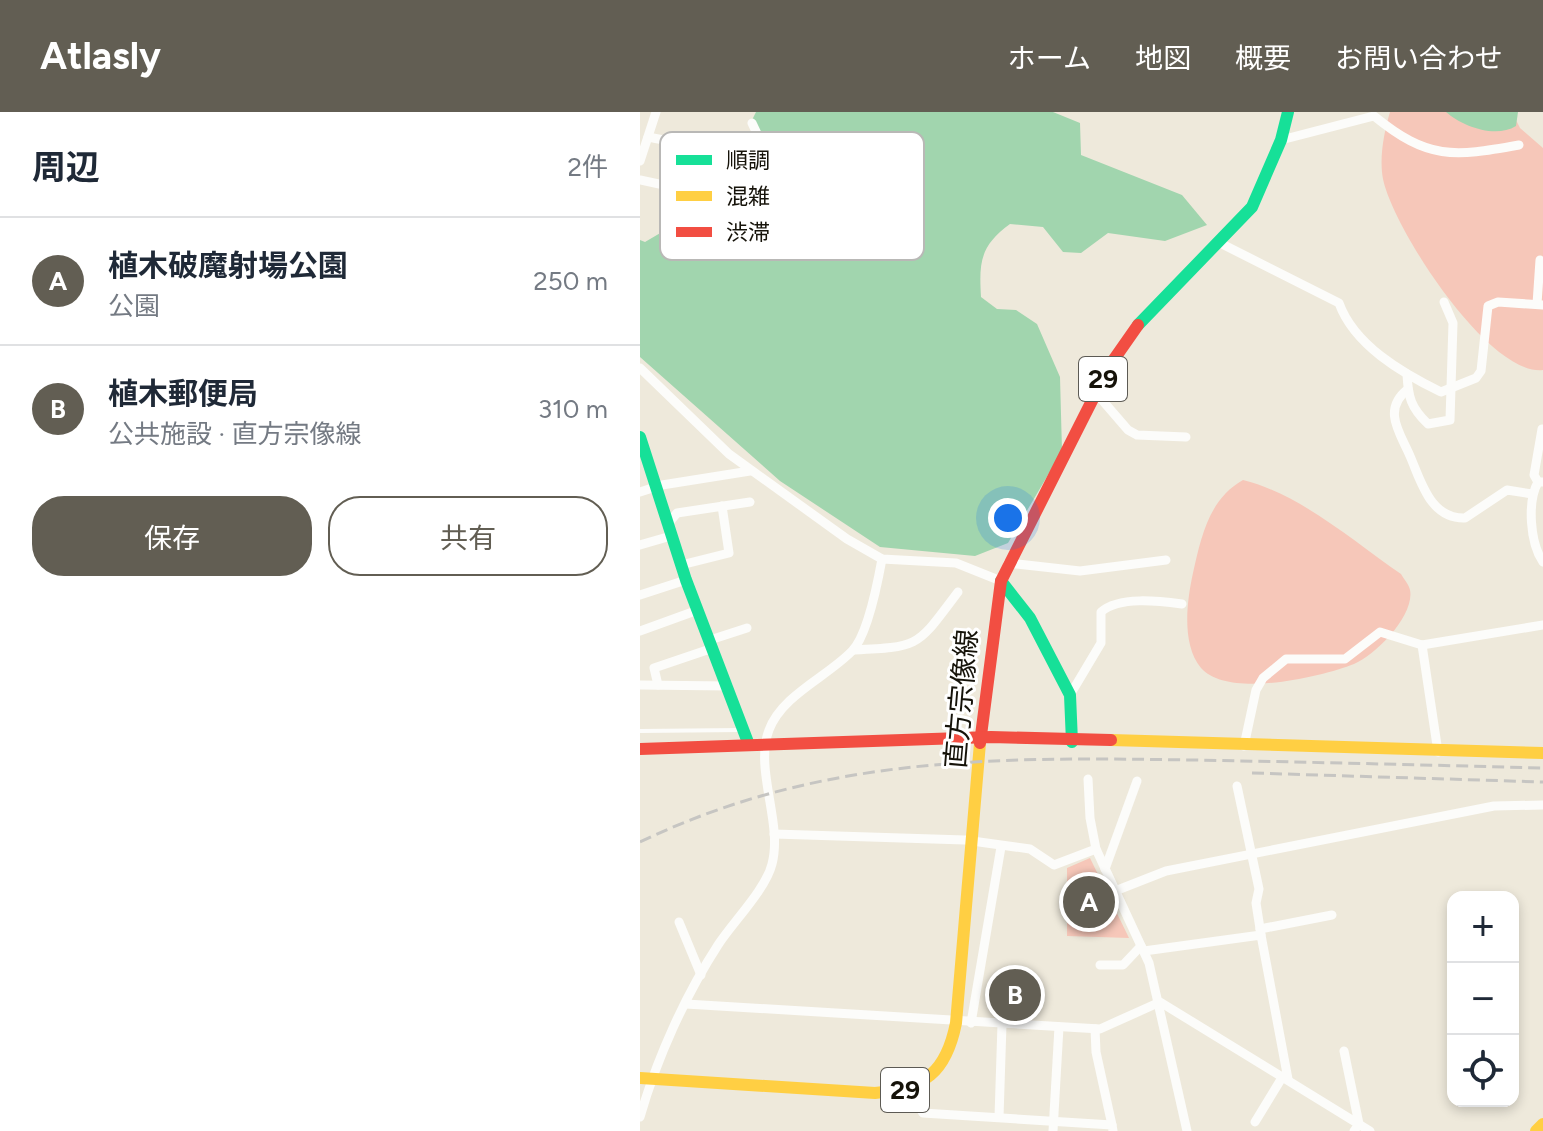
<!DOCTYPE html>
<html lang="ja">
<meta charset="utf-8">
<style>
:root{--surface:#fff;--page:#f2f2f3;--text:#1f2937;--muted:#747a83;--line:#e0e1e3;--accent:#625e53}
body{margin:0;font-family:Figtree,"Noto Sans JP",sans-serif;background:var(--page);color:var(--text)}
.controls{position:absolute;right:24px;bottom:24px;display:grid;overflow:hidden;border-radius:16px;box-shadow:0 4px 12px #0003}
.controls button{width:72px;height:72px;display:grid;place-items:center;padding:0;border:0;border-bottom:2px solid var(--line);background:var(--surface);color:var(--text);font:40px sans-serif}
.you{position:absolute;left:368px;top:406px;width:28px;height:28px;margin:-20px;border:6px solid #fff;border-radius:50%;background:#1a73e8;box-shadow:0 0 0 12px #1a73e833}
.badge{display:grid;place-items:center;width:52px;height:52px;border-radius:50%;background:var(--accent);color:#fff;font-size:26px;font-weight:700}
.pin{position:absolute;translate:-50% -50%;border:4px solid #fff;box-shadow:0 2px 8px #0006}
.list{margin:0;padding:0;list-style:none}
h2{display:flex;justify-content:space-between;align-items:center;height:104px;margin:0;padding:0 32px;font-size:34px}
h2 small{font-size:26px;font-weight:400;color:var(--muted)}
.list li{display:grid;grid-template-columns:52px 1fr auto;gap:24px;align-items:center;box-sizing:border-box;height:128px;padding:0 32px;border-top:2px solid var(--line)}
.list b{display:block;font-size:30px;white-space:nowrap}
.list p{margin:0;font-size:26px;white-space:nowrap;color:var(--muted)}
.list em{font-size:26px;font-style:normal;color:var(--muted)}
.actions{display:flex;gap:16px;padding:24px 32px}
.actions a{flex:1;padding:18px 0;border:2px solid var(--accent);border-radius:32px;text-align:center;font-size:28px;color:var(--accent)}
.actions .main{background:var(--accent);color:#fff}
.icon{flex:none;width:44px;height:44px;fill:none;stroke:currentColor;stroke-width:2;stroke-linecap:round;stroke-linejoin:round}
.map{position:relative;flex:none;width:903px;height:1019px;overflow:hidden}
header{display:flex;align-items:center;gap:48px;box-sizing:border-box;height:112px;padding:0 40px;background:var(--accent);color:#fff}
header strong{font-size:38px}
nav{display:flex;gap:44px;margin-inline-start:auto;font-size:28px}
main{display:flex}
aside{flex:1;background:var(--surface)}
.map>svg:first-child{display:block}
</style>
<header>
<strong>Atlasly</strong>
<nav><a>ホーム</a><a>地図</a><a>概要</a><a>お問い合わせ</a></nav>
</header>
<main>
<aside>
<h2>周辺<small>2件</small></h2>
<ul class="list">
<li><span class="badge">A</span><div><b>植木破魔射場公園</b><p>公園</p></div><em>250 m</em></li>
<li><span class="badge">B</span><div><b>植木郵便局</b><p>公共施設 · 直方宗像線</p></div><em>310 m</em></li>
</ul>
<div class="actions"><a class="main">保存</a><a>共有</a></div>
</aside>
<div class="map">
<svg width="903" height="1019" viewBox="0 0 903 1019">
<rect width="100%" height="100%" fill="#eee9db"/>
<g fill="#f6c7b9">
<path d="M750 0H872L880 16 903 36V258C848 264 753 116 743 67 739 46 744 20 750 0Z"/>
<path d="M603 368C660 382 713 429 761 462 764 467 769 473 770 478 775 503 736 543 714 552 681 565 588 587 561 556 541 532 547 488 553 461 561 425 569 387 603 368Z"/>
<polygon points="450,746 489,826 427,824 427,756"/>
</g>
<g fill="#a1d5ae">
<path d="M116 0H413L440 11 441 43 542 83 567 113 525 129 468 121 441 141 423 140 403 115 370 112C340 134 339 150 341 185L357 197 376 198 397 212 420 265 422 339 368 431 335 444 240 435 140 369 0 245V128L5 130 22 120 81 132 105 77 128 93 150 62 112 8Z"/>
<path d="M806 0H878L876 14C855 27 822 14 806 0Z"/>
</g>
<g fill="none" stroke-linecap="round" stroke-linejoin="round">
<polyline stroke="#fcfcfa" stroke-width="4" points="0,619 101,618"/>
<g stroke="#fcfcfa" stroke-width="9">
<path d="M8 25C44 32 80 39 116 47"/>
<path d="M641 28 734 4C788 48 813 45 879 33"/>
<polyline points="0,49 16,0"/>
<polyline points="0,68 70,83 96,93 122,32 112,11"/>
<path d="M580 131 699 191C714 233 762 261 801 280L836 266 841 259 848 194 858 190 903 193"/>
<polyline points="897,192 900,148"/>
<polyline points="0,256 89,342 207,427 242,447 316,451 361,469"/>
<path d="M767 262C768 285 771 296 788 312L810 308 813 211 804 190"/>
<path d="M768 277C741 298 761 322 770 344 781 369 790 407 825 406L867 378 892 382"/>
<polyline points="456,281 488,318 497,323 546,325"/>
<polyline points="898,370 894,363 902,317"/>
<path d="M903 370H898C887 390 890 431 903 450"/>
<polyline points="0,380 22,373 110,359"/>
<polyline points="27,413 37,401 110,390"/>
<polyline points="0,433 31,424"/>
<polyline points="368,451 440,459 526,448"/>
<polyline points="41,453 89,441 82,394"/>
<polyline points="0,483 46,468"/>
<polyline points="0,519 58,498"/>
<polyline points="70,528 107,516"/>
<polyline points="782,533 798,640"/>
<path d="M214 538C282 535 277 534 318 480"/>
<polyline points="0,573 88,574"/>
<polyline points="18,573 14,556 73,536"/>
<path d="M430 583 461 531V500C479 484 519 489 542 492"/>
<polyline points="604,634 616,578 623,566 646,547 705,547 740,520 782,533 903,513"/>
<polyline points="448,667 450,706 456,737 509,851 547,1019"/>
<polyline points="597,674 619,777 616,791 621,823"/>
<polyline points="134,722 325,728 390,737 414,753 456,737"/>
<polyline points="465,757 497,669"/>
<polyline points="475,779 526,759 854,694 903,693"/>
<polyline points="39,810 61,863"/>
<polyline points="620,817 692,803"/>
<polyline points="504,839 621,823 648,967"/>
<polyline points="460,853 483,853 501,834"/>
<polyline points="46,892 460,917 520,890 730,1019"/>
<polyline points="331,911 361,735"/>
<polyline points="455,917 456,940 472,1013"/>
<polyline points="704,939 719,1012 714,1019"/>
<polyline points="267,977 283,1001 472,1013 473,1019"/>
<path d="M0 1005C17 946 45 884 78 833 93 810 126 777 132 752 143 711 114 657 129 618 142 583 187 565 212 539 227 524 238 469 242 447"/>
<polyline points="359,1005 362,912"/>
<polyline points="615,1010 643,964"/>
<polyline points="413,1019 419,915"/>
</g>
<g stroke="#16e098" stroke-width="12">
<polyline points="498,213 612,95 641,28 648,0"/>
<polyline points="0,325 46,468 109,633"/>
<polyline points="361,469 390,506 430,583 432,630"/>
</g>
<g stroke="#ffcf43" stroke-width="12">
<polyline points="471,628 903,641"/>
<path d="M0 966 235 981C285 976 306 961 316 911L340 631"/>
<polyline points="896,1019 903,1012"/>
</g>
<g stroke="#f24e42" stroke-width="12">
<polyline points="340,631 361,469 470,253 498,213"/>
<polyline points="0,637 351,625 471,628"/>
</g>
<g stroke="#c6c5c2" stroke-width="3" stroke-dasharray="12 6" stroke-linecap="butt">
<polyline points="612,661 903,670"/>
<path d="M0 730C181 643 357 645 551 648 669 650 786 653 903 656"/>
</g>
</g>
<g text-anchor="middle" stroke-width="6" stroke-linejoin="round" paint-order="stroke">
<g fill="#fff" stroke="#5c5a54" stroke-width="2">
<rect x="439" y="245" width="48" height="44" rx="6"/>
<rect x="241" y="956" width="48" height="44" rx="6"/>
</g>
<g font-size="26" font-weight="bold" fill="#16130a">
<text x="463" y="276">29</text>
<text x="265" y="987">29</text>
</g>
<g font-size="28" fill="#16130a" stroke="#fff">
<text transform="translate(321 587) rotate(-85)" y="10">直方宗像線</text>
</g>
</g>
<rect x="20" y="20" width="264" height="128" rx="12" fill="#fff" stroke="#b9b8b6" stroke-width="2"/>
<rect x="36" y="43" width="36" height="10" fill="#16e098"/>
<rect x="36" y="79" width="36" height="10" fill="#ffcf43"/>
<rect x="36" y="115" width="36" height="10" fill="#f24e42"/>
<g font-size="22" fill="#16130a">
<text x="86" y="56">順調</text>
<text x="86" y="92">混雑</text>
<text x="86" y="128">渋滞</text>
</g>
</svg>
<div class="controls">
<button>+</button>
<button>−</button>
<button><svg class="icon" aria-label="locate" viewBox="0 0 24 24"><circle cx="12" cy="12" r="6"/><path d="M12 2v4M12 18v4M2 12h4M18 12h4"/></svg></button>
</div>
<div class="you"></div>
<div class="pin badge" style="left:449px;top:790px">A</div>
<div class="pin badge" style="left:375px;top:883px">B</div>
</div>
</main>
